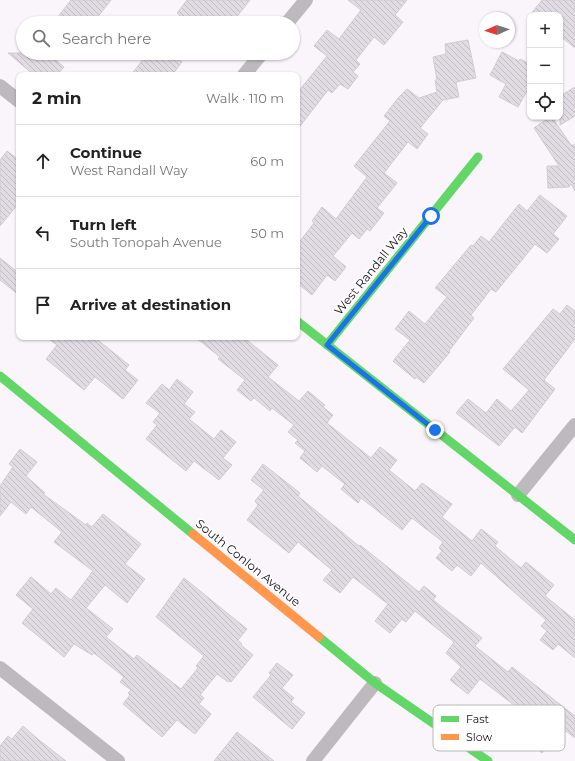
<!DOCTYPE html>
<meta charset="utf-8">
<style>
:root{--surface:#fff;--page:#f6f6f6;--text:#222;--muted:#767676;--line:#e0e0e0}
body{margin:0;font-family:Montserrat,sans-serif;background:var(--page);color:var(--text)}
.controls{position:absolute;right:12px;top:12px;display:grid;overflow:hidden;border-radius:8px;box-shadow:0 1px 3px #0004}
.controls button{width:36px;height:36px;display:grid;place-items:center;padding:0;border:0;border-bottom:1px solid var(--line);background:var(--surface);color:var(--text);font:20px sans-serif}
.compass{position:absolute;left:479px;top:12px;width:36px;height:36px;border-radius:50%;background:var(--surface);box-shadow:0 1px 3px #0004;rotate:267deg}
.stop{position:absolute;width:12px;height:12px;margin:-9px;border:3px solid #1a73e8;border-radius:50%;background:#fff}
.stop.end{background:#1a73e8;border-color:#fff;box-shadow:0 1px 4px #0008}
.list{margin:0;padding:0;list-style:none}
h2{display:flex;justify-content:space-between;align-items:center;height:52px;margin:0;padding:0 16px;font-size:17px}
h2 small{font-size:13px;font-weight:400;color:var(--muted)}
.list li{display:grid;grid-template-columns:26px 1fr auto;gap:12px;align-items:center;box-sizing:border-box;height:72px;padding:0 16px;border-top:1px solid var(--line)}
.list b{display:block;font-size:15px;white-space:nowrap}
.list p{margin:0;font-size:13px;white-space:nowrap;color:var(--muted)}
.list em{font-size:13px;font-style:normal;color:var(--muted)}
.icon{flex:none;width:22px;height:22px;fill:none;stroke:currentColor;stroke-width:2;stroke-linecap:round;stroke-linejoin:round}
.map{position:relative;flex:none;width:575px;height:761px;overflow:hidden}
.search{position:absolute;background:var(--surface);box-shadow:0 1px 3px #0004;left:16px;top:16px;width:284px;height:44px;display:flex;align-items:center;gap:10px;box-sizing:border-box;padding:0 14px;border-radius:22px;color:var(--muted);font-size:15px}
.panel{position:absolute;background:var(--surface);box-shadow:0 1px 3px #0004;left:16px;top:72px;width:284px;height:268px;border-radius:8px}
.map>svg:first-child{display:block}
</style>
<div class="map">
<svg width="575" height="761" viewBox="0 0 575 761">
<defs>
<pattern id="building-back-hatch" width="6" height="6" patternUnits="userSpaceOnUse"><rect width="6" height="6" fill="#e1dce3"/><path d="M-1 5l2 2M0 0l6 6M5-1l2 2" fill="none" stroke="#c0bcc2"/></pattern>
</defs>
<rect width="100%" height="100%" fill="#f9f5fa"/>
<g fill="url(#building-back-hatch)" stroke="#d1ccd3">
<polygon points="71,0 111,0 93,23 53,23"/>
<polygon points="187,0 250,0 232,23 188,23 177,13"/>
<polygon points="348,0 407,0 395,15 403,22 384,45 374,37 356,60 360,64 353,72 358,76 348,89 340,84 332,93 328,90 297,130 297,93 327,56 314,46 327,30 339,39 361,10"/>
<polygon points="542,0 575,0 575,48 560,36 560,15 530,15"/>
<polygon points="468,40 476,78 456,82 459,97 443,100 420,128 428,134 417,149 408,142 384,173 397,183 377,208 384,213 370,231 367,229 359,239 352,233 333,256 346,267 335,281 327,275 312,295 297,283 297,245 314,223 312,221 322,207 336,219 367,177 354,166 390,121 384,116 398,98 407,89 419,98 437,92 435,80 437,80 433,57 446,54 445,44"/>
<polygon points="502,52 519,61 520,59 530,64 530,79 525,88 528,89 518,107 499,97 506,84 490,75"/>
<polygon points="8,53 47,53 64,67 57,75 34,75"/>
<polygon points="148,53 171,53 182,62 172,75 131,75"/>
<polygon points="575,87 575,116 560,125 560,96"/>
<polygon points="550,117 552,117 571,145 575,145 575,191 571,184 569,187 548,188 547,166 559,166 534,128"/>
<polygon points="7,151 19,160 19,203 0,226 0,160"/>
<polygon points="540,195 567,216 553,234 559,239 547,253 535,244 496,292 491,289 471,315 474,318 449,351 450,352 424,383 416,377 415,379 393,361 410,340 395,329 409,311 425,324 447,297 435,288 471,245 473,246 481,236 489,242 519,204 527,211"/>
<polygon points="0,258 19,273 19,295 0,280"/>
<polygon points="567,305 575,311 575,339 544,380 555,389 522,433 515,427 499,446 456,413 468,399 486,413 497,399 511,411 529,390 503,369 553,309 560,314"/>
<polygon points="46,337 94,337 129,365 125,370 138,380 123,399 95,377 84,390 46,359 57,345"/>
<polygon points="195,337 243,337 278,365 268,377 299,401 308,391 325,405 323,407 333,415 327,423 371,458 380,447 397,460 389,470 415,491 422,483 452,504 442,517 472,541 481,529 498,542 495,546 521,568 526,562 554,585 545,596 575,620 575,658 558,644 553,650 540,640 547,631 541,626 546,620 481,563 471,576 457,565 452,571 436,558 442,551 439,548 443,542 412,518 402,530 361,498 358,503 341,489 345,484 322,466 317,472 300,458 305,451 295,443 298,440 288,432 294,425 272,408 270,411 254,398 251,401 237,390 245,380 218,359 220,357"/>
<polygon points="177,379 193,392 184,404 195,412 189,419 214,439 221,430 236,442 223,458 232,465 219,480 194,461 186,471 146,439 157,425 153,422 160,413 146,403 162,384 169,390"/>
<polygon points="20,449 37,462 26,476 45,493 43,494 86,525 87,523 92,527 103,514 141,544 125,564 145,579 127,603 105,585 86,608 113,629 106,637 134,659 137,655 181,689 198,668 196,666 204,656 156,617 184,578 247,629 238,640 242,644 241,645 253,655 231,682 229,681 228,682 217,674 200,695 204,698 199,704 211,714 195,734 177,720 162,737 123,704 130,695 128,693 131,690 120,682 124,677 94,653 92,655 74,644 64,657 22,623 33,609 16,595 31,577 51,594 56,588 71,600 93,571 54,542 62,532 31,507 26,514 11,502 0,516 0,486 13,467 9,464"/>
<polygon points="263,464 300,493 298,496 359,546 360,545 419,592 424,586 436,596 433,600 482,638 475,646 508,672 512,667 575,716 575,738 566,731 557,742 553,739 542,753 501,721 514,705 480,679 468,694 450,680 461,667 446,653 454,642 415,611 406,622 402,619 390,633 375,621 388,604 353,577 340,593 323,580 332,570 298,542 289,553 247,520 258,505 255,501 264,490 251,480"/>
<polygon points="277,663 293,675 282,688 294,698 291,702 305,713 292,729 253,697 271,675 269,673"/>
<polygon points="23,726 39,740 66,761 0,761 0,746 8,736 12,739"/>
<polygon points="237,732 274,761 214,761"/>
</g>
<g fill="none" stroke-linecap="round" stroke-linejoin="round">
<g stroke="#bdbabe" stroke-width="14">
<polyline points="287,23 306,0"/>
<polyline points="244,75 262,53"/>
<polyline points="0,86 19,101"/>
<polyline points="518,495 575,425"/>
<polyline points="0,668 118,761"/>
<polyline points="313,761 375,683"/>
</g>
<g stroke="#63d668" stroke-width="9">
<polyline points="297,321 575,540"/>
<polyline points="327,345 478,157"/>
<polyline points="0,376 193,534"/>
<polyline points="319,637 375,683 488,761"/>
</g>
<polyline stroke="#ff974d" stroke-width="9" points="193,534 319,637"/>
</g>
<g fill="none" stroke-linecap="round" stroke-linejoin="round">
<polyline stroke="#1a73e8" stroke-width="5" points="431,216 327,345 435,430"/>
</g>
<g text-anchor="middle" stroke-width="3.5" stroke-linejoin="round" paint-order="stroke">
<g font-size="12" fill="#18111a" stroke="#fff">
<text transform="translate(371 271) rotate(-51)" y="4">West Randall Way</text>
<text transform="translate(248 563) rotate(39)" y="4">South Conlon Avenue</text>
</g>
</g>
<rect x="433" y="705" width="132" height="46" rx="6" fill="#fff" stroke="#bab8ba" stroke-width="1"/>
<rect x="441" y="716" width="18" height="6" fill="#63d668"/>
<rect x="441" y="734" width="18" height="6" fill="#ff974d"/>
<g font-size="11" fill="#18111a">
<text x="466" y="723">Fast</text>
<text x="466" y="741">Slow</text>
</g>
</svg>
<div class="controls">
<button>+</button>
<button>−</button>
<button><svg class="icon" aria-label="locate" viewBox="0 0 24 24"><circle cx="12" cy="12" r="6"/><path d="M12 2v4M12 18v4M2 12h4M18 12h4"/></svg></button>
</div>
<svg class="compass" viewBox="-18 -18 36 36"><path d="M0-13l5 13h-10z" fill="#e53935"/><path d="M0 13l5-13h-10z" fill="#767676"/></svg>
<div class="stop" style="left:431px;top:216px"></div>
<div class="stop end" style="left:435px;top:430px"></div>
<div class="search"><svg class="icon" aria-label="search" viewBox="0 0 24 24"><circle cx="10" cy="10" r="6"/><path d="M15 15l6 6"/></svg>Search here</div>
<section class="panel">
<h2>2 min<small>Walk · 110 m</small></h2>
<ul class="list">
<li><svg class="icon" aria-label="ahead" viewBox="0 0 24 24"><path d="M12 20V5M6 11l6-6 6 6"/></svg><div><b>Continue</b><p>West Randall Way</p></div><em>60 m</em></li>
<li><svg class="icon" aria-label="left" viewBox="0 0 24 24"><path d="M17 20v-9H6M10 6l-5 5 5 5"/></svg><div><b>Turn left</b><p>South Tonopah Avenue</p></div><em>50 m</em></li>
<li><svg class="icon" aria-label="arrive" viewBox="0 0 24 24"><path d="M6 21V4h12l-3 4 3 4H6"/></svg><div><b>Arrive at destination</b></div></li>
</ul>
</section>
</div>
